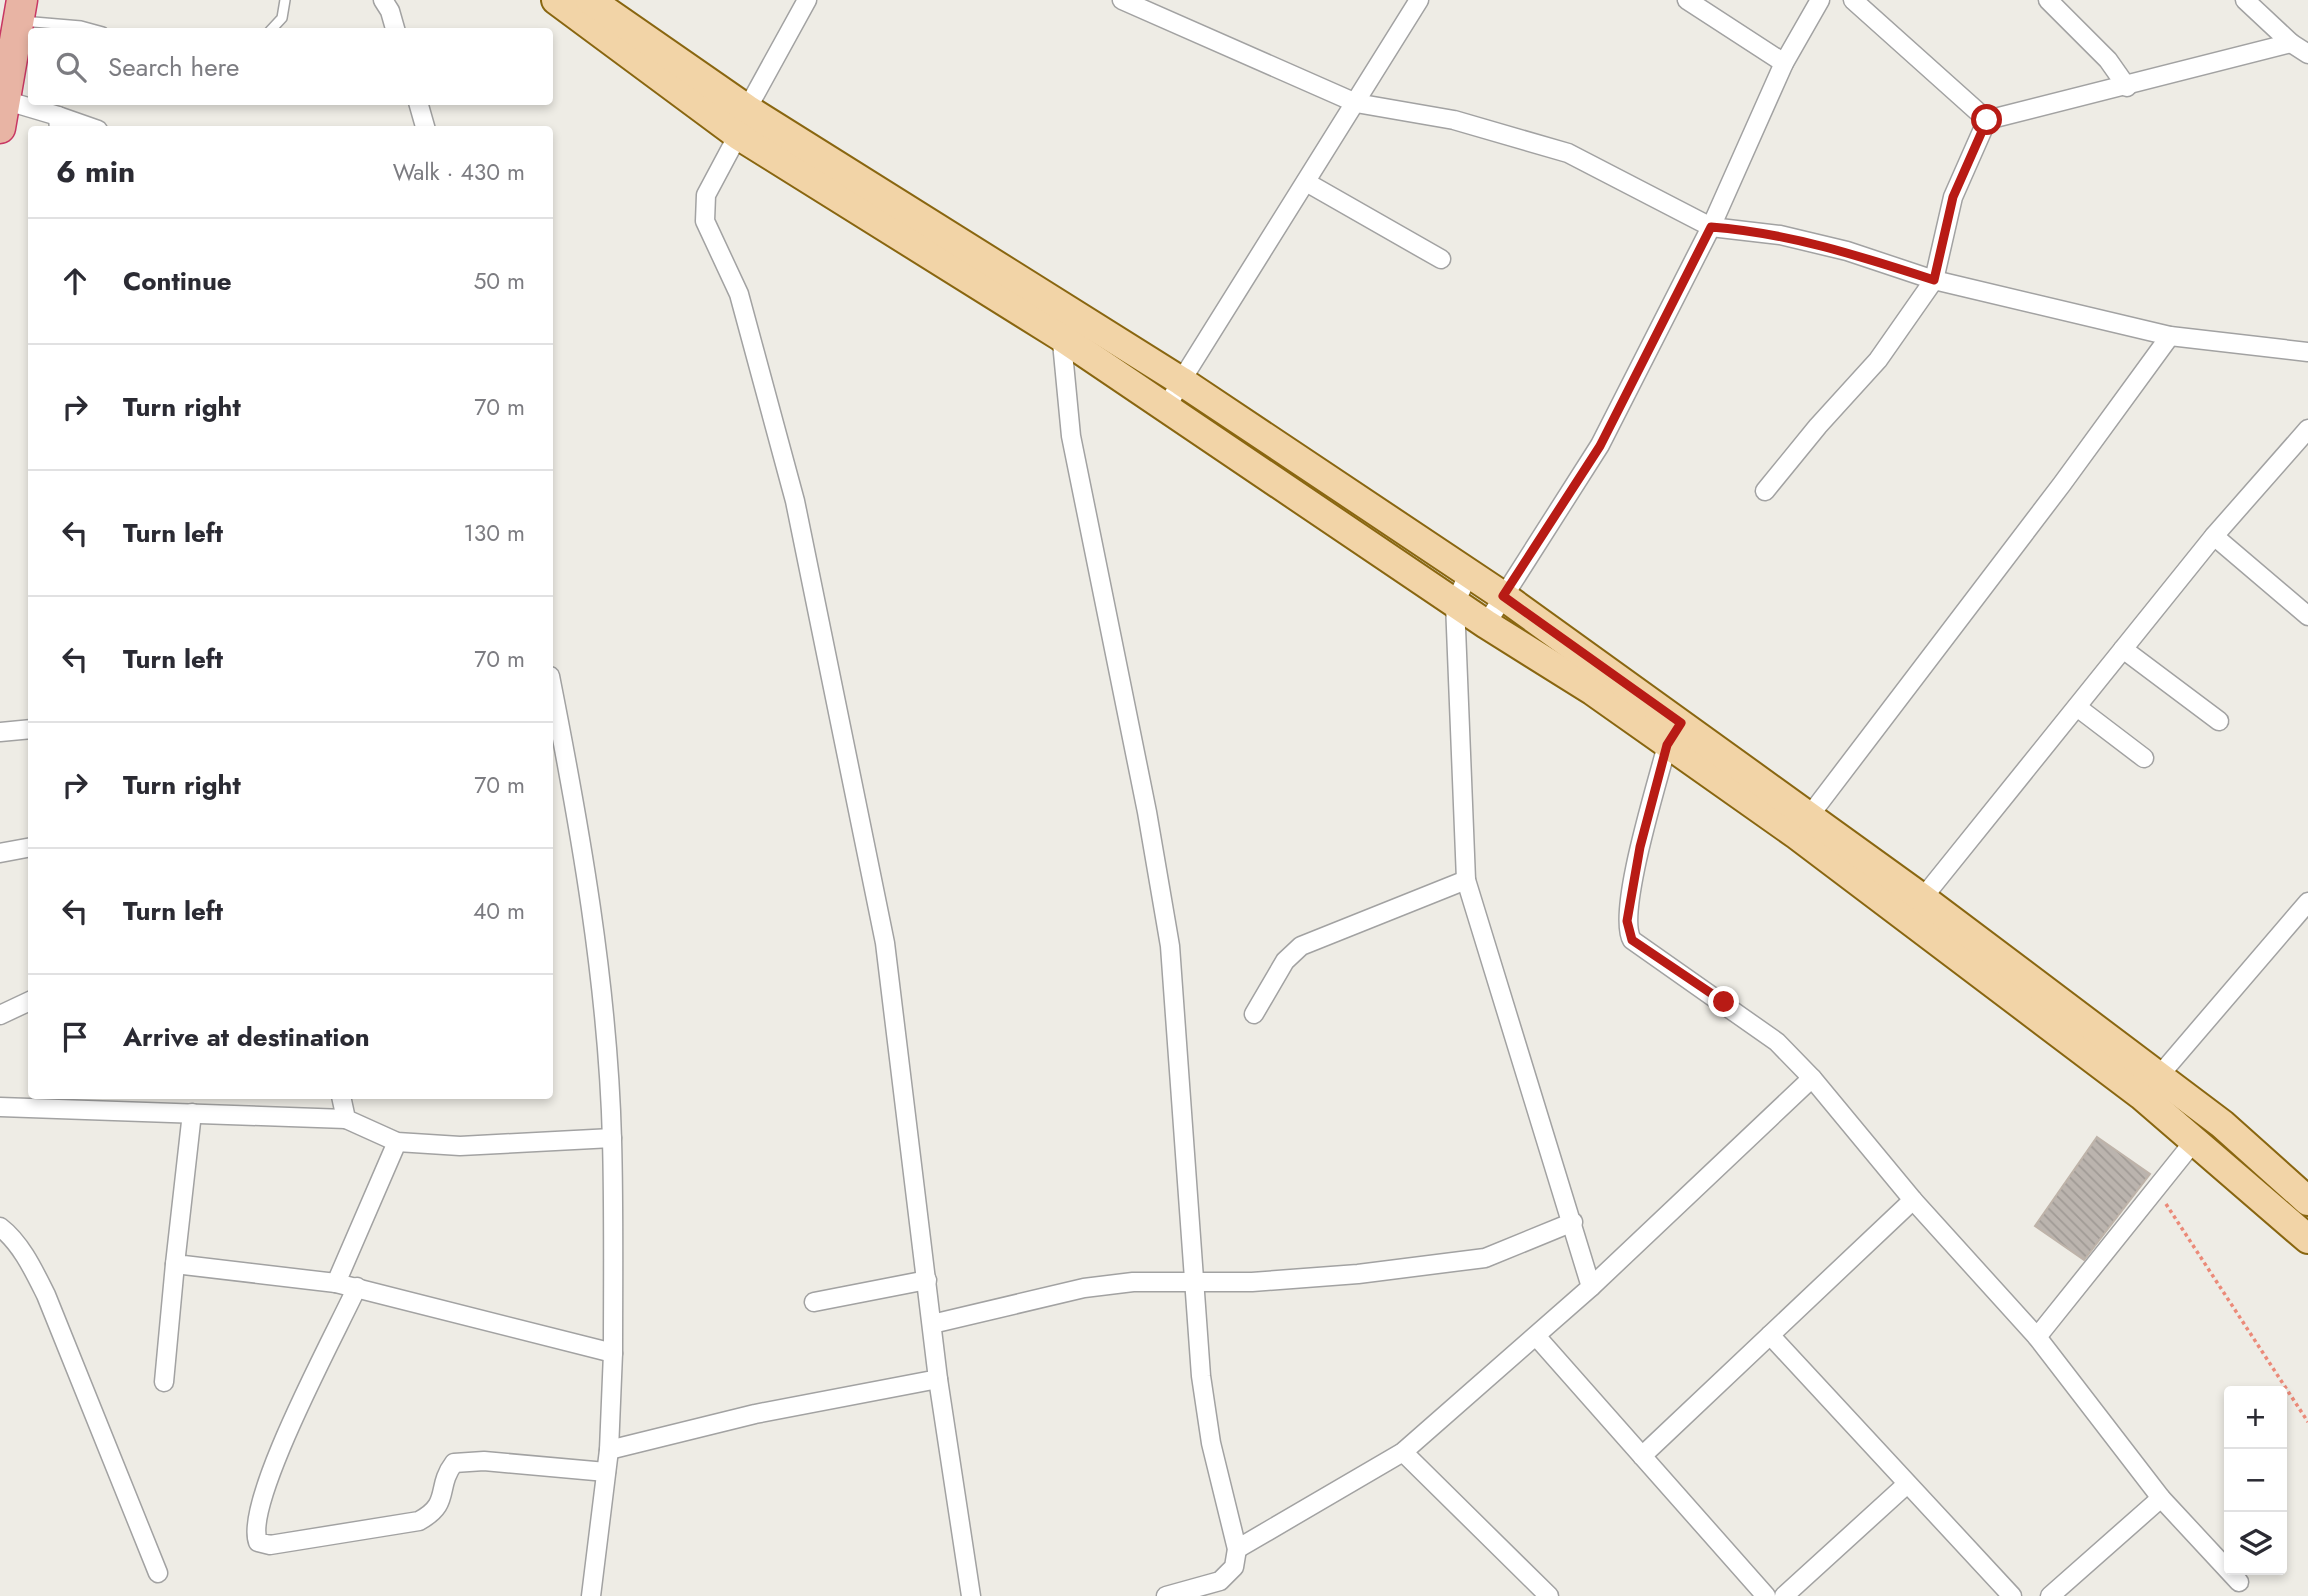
<!DOCTYPE html>
<meta charset="utf-8">
<style>
:root{--surface:#fff;--page:#f2f2f3;--text:#2b2b33;--muted:#7c7c81;--line:#e1e1e2}
body{margin:0;font-family:Jost,sans-serif;background:var(--page);color:var(--text)}
.controls{position:absolute;right:21px;bottom:21px;display:grid;overflow:hidden;border-radius:7px;box-shadow:0 4px 10px #0003}
.controls button{width:63px;height:63px;display:grid;place-items:center;padding:0;border:0;border-bottom:2px solid var(--line);background:var(--surface);color:var(--text);font:35px sans-serif}
.stop{position:absolute;width:21px;height:21px;margin:-16px;border:5px solid #b81b15;border-radius:50%;background:#fff}
.stop.end{background:#b81b15;border-color:#fff;box-shadow:0 2px 7px #0008}
.list{margin:0;padding:0;list-style:none}
h2{display:flex;justify-content:space-between;align-items:center;height:91px;margin:0;padding:0 28px;font-size:30px}
h2 small{font-size:23px;font-weight:400;color:var(--muted)}
.list li{display:grid;grid-template-columns:46px 1fr auto;gap:21px;align-items:center;box-sizing:border-box;height:126px;padding:0 28px;border-top:2px solid var(--line)}
.list b{display:block;font-size:26px;white-space:nowrap}
.list em{font-size:23px;font-style:normal;color:var(--muted)}
.icon{flex:none;width:38px;height:38px;fill:none;stroke:currentColor;stroke-width:2;stroke-linecap:round;stroke-linejoin:round}
.map{position:relative;flex:none;width:2308px;height:1596px;overflow:hidden}
.search{position:absolute;background:var(--surface);box-shadow:0 4px 10px #0003;left:28px;top:28px;width:525px;height:77px;display:flex;align-items:center;gap:18px;box-sizing:border-box;padding:0 24px;border-radius:7px;color:var(--muted);font-size:26px}
.panel{position:absolute;background:var(--surface);box-shadow:0 4px 10px #0003;left:28px;top:126px;width:525px;height:973px;border-radius:7px}
.map>svg:first-child{display:block}
</style>
<div class="map">
<svg width="2308" height="1596" viewBox="0 0 2308 1596">
<defs>
<pattern id="building-back-hatch" width="6" height="6" patternUnits="userSpaceOnUse" patternTransform="scale(1.75)"><rect width="6" height="6" fill="#bbb4ae"/><path d="M-1 5l2 2M0 0l6 6M5-1l2 2" fill="none" stroke="#a09a95"/></pattern>
</defs>
<rect width="100%" height="100%" fill="#eeece5"/>
<polygon fill="url(#building-back-hatch)" stroke="#beb3a9" stroke-width="2" points="2097,1137 2150,1174 2084,1260 2035,1226"/>
<g fill="none" stroke-linecap="round" stroke-linejoin="round">
<g stroke="#a2a2a2" stroke-width="12">
<g id="service">
<polyline points="22,21 81,26 103,32"/>
<polyline points="269,32 282,18 285,0"/>
</g>
</g>
<g stroke="#a2a2a2" stroke-width="21">
<g id="minor">
<polyline points="383,0 390,11 396,32"/>
<polyline points="1122,0 1356,103 1454,120 1568,153 1711,227 1780,235 1847,251 1934,280 2170,336 2308,352"/>
<polyline points="1687,0 1784,63"/>
<polyline points="1853,0 1987,120 2291,43 2245,0"/>
<polyline points="2048,0 2108,60 2127,87"/>
<polyline points="2291,43 2308,54"/>
<polyline points="4,100 58,116 59,130"/>
<polyline points="418,102 426,130"/>
<polyline points="58,116 98,130"/>
<polyline points="1306,182 1441,259"/>
<polyline points="1061,332 1071,436 1147,812 1170,946 1201,1376 1211,1443 1237,1549 1234,1567 1220,1581 1166,1596"/>
<polyline points="1167,407 1181,381 1419,0"/>
<polyline points="1765,491 1818,426 1878,360 1934,280 1953,197 1987,120"/>
<polyline points="2214,536 2308,616"/>
<polyline points="1486,624 1600,445 1711,227 1784,63 1820,0"/>
<polyline points="2123,649 2219,721"/>
<polyline points="2077,707 2144,758"/>
<polyline points="0,732 32,729"/>
<polyline points="1804,823 2062,484 2170,336"/>
<polyline points="0,853 32,847"/>
<polyline points="1917,905 2214,536 2308,429"/>
<polyline points="1254,1014 1285,961 1301,946 1466,880"/>
<polyline points="0,1015 32,1000"/>
<polyline points="1812,1078 1913,1200 2037,1337 2195,1140"/>
<polyline points="2153,1083 2308,902"/>
<polyline points="341,1096 346,1119 397,1142 460,1146 612,1138"/>
<polyline points="0,1107 346,1119"/>
<polyline points="192,1113 175,1264 336,1283"/>
<path d="M397 1142 336 1283 613 1353C613 1282 614 1211 612 1140 608 985 580 828 550 676"/>
<path d="M0 1227C21 1243 34 1271 46 1295L158 1573"/>
<path d="M357 1287C337 1331 243 1503 258 1542L270 1545 419 1521C452 1503 435 1488 454 1463L484 1461 606 1472"/>
<path d="M1591 1287 1812 1078 1777 1042 1632 940C1616 913 1658 781 1667 745L1673 736"/>
<polyline points="814,1302 927,1280"/>
<polyline points="932,1324 1084,1288 1133,1282 1252,1282 1358,1274 1485,1258 1573,1222"/>
<polyline points="1770,1335 2012,1596"/>
<polyline points="1536,1336 1766,1596"/>
<polyline points="2037,1337 2161,1498 2239,1582"/>
<polyline points="938,1379 971,1596"/>
<polyline points="164,1382 175,1264"/>
<polyline points="609,1450 755,1414 938,1379 885,943 795,501 739,294 705,221 706,195 738,135 747,109 807,0"/>
<polyline points="1403,1452 1549,1596"/>
<polyline points="1642,1456 1913,1200"/>
<polyline points="1237,1549 1403,1452 1591,1287 1466,880 1455,603 1468,575"/>
<polyline points="591,1596 609,1450 613,1353"/>
<polyline points="1784,1596 1907,1484"/>
<polyline points="2050,1596 2161,1498"/>
</g>
</g>
<g stroke="#896610" stroke-width="32">
<g id="primary">
<polyline points="556,0 738,135 1060,336 1486,624 1593,691 1797,835 2141,1095 2308,1239"/>
<polyline points="590,0 747,109 1181,381 1503,596 1922,898 2222,1124 2308,1201"/>
</g>
</g>
<g stroke="#c83763" stroke-width="33">
<polyline id="trunk" points="0,128 22,0"/>
</g>
<polyline stroke="#eb8a79" stroke-width="3.5" stroke-dasharray="3.5 3.5" stroke-linecap="butt" points="2166,1204 2308,1422"/>
<use href="#service" stroke="#fff" stroke-width="9"/>
<use href="#minor" stroke="#fff" stroke-width="18"/>
<use href="#primary" stroke="#f2d4a7" stroke-width="28"/>
<use href="#trunk" stroke="#e8b4a4" stroke-width="30"/>
</g>
<g fill="none" stroke-linecap="round" stroke-linejoin="round">
<path stroke="#b81b15" stroke-width="9" d="M1724 1002 1632 940 1627 921 1640 847 1667 745 1681 723 1503 596 1600 446 1711 227C1789 233 1860 256 1934 280L1953 197 1987 120"/>
</g>
</svg>
<div class="controls">
<button>+</button>
<button>−</button>
<button><svg class="icon" aria-label="layers" viewBox="0 0 24 24"><path d="M12 4l9 5-9 5-9-5zM3 14l9 5 9-5"/></svg></button>
</div>
<div class="stop" style="left:1987px;top:120px"></div>
<div class="stop end" style="left:1724px;top:1002px"></div>
<div class="search"><svg class="icon" aria-label="search" viewBox="0 0 24 24"><circle cx="10" cy="10" r="6"/><path d="M15 15l6 6"/></svg>Search here</div>
<section class="panel">
<h2>6 min<small>Walk · 430 m</small></h2>
<ul class="list">
<li><svg class="icon" aria-label="ahead" viewBox="0 0 24 24"><path d="M12 20V5M6 11l6-6 6 6"/></svg><div><b>Continue</b></div><em>50 m</em></li>
<li><svg class="icon" aria-label="right" viewBox="0 0 24 24"><path d="M7 20v-9h11M14 6l5 5-5 5"/></svg><div><b>Turn right</b></div><em>70 m</em></li>
<li><svg class="icon" aria-label="left" viewBox="0 0 24 24"><path d="M17 20v-9H6M10 6l-5 5 5 5"/></svg><div><b>Turn left</b></div><em>130 m</em></li>
<li><svg class="icon" aria-label="left" viewBox="0 0 24 24"><path d="M17 20v-9H6M10 6l-5 5 5 5"/></svg><div><b>Turn left</b></div><em>70 m</em></li>
<li><svg class="icon" aria-label="right" viewBox="0 0 24 24"><path d="M7 20v-9h11M14 6l5 5-5 5"/></svg><div><b>Turn right</b></div><em>70 m</em></li>
<li><svg class="icon" aria-label="left" viewBox="0 0 24 24"><path d="M17 20v-9H6M10 6l-5 5 5 5"/></svg><div><b>Turn left</b></div><em>40 m</em></li>
<li><svg class="icon" aria-label="arrive" viewBox="0 0 24 24"><path d="M6 21V4h12l-3 4 3 4H6"/></svg><div><b>Arrive at destination</b></div></li>
</ul>
</section>
</div>
